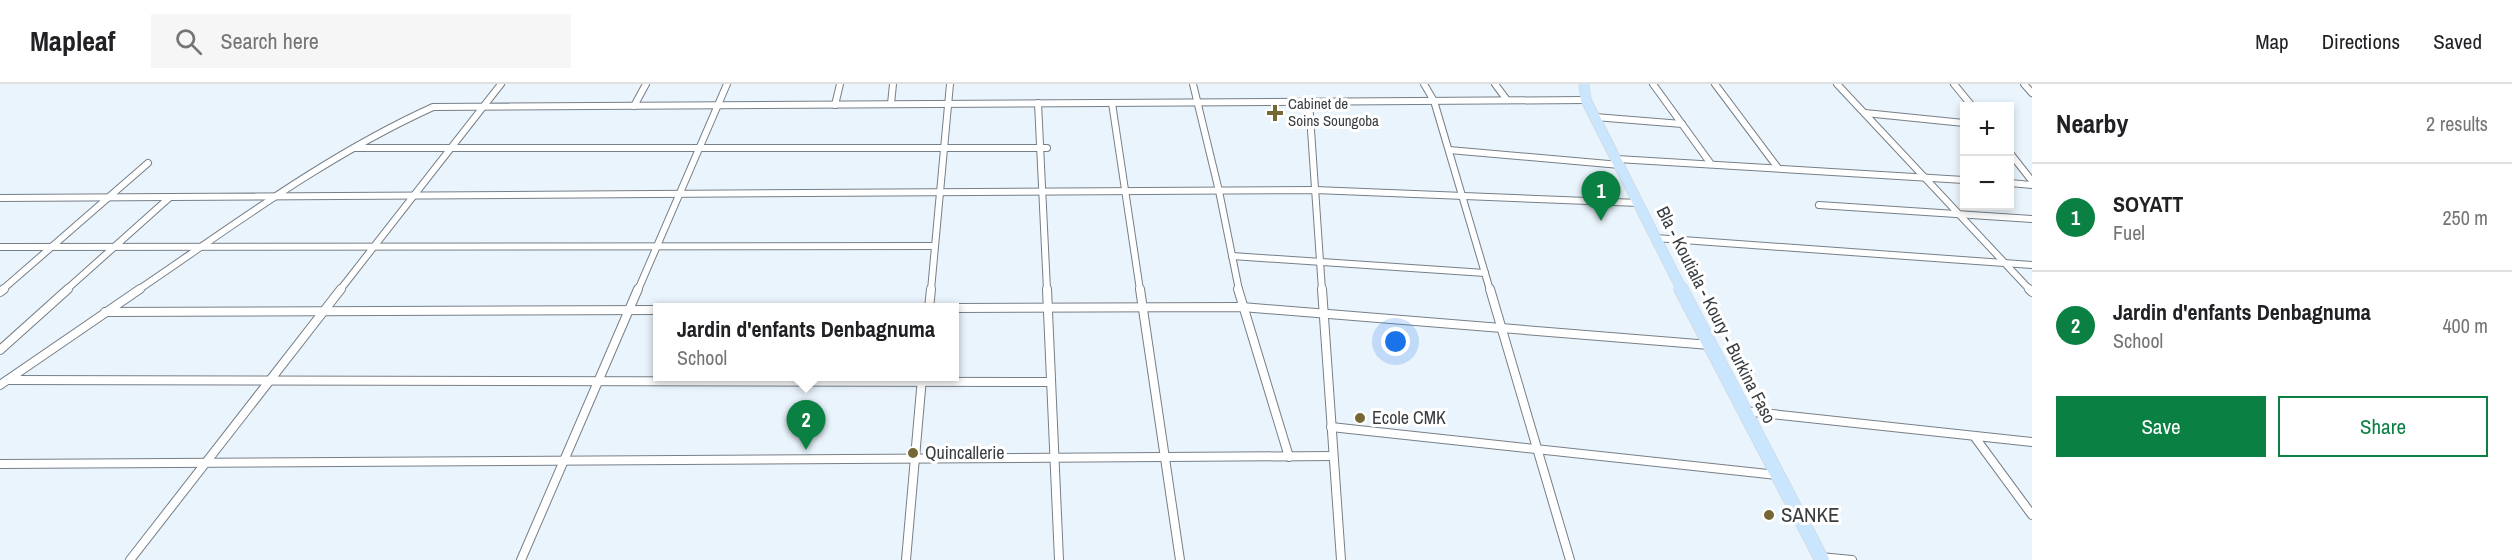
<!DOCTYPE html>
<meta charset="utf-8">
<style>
:root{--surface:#fff;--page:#f6f6f6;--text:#202124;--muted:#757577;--line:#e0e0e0;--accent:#0b8043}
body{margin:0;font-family:"Archivo Narrow",sans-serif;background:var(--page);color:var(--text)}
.controls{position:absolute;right:18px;top:18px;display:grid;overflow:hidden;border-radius:0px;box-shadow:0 3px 9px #0003}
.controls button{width:54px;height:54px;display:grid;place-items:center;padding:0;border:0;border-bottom:2px solid var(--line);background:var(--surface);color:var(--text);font:30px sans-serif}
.you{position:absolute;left:1396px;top:258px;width:21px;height:21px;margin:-15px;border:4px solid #fff;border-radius:50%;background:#1a73e8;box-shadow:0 0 0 9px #1a73e833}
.badge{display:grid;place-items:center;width:39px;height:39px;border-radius:50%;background:var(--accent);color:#fff;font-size:20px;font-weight:700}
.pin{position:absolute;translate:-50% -50px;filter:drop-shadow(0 2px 3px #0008)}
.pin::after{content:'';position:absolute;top:32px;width:21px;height:18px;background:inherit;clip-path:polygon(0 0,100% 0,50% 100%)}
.popup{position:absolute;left:653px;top:219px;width:306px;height:78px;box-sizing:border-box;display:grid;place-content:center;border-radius:0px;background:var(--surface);filter:drop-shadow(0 2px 4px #0005);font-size:20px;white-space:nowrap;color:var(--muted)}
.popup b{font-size:22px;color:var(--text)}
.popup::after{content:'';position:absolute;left:50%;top:100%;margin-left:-12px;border:12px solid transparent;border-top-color:var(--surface)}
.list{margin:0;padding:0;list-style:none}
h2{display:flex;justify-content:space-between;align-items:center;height:78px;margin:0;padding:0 24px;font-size:26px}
h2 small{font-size:20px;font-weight:400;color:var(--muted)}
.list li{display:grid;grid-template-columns:39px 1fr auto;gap:18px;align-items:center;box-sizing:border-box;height:108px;padding:0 24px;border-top:2px solid var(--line)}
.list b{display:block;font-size:22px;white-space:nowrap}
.list p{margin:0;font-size:20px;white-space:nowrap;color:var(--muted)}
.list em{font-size:20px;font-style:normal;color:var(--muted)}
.actions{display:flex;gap:12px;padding:18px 24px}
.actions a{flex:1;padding:14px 0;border:2px solid var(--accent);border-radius:0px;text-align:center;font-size:21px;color:var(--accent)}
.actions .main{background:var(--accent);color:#fff}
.icon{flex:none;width:33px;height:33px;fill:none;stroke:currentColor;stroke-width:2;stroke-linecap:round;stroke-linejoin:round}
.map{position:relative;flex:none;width:2032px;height:476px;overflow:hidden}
header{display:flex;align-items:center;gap:36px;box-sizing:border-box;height:84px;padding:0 30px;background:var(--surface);border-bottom:2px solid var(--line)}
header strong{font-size:28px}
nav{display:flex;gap:33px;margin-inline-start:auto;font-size:21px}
.search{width:420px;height:54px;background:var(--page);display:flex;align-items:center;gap:15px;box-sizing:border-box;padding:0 21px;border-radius:0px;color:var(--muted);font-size:22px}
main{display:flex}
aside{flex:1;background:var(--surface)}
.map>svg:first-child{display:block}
</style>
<header>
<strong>Mapleaf</strong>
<div class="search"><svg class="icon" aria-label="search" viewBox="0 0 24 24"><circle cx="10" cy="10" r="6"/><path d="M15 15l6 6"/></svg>Search here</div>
<nav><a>Map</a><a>Directions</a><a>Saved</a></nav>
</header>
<main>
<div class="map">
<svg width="2032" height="476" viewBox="0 0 2032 476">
<rect width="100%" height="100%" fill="#eaf4fc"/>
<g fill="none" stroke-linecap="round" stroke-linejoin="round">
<g stroke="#777f87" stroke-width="8">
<g id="minor-far1">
<polyline points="1193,0 1219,107 1239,206"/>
<polyline points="1424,0 1434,17 1490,206"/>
<polyline points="1495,0 1507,16"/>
<polyline points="1653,0 1711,80"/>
<polyline points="1715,0 1778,84"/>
<polyline points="1837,0 2030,206"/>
<polyline points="1954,0 1972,22"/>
<polyline points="2024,0 2032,9"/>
<polyline points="1309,17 1322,206"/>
<polyline points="1038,19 1047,206"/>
<polyline points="1112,19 1140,206"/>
<polyline points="891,20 893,0"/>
<polyline points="835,21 840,0"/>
<polyline points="634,22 646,0"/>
<polyline points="1865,29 1964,39"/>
<polyline points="1595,33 1682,40"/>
<polyline points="354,64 1047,64"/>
<polyline points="1449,66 1620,81"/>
<polyline points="2010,69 2032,97"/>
<polyline points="1617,75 1964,96"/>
<polyline points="2010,99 2032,101"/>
<polyline points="0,114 1315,106 1639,119"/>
<polyline points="1819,121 2032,135"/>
<polyline points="1655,154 2032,181"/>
<polyline points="0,163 935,162"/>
<polyline points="1232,172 1485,189"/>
<polyline points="2,206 148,79"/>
<polyline points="66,206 169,114"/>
<path d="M138 206C234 141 327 71 433 23L1586 16"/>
<polyline points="340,206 501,0"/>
<polyline points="638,206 727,0"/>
<polyline points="931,206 950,0"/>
</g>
</g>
<g stroke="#777f87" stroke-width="10">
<g id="minor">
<polyline points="1047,205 1059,476"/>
<polyline points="1140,205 1180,476"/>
<polyline points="1238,205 1289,373"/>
<polyline points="1322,205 1341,476"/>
<polyline points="1490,205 1570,476"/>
<polyline points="2029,205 2032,208"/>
<polyline points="0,208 4,205"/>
<polyline points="929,224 931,205"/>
<polyline points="954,224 1242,223 1710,261"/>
<polyline points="105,228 658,226"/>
<polyline points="0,266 68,205"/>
<polyline points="8,296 1051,298"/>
<polyline points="0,301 140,205"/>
<polyline points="1744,327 2032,358"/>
<polyline points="1331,343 1777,391"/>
<polyline points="1974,352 2032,431"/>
<polyline points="0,380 1333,372"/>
<polyline points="1820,473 1852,476"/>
<polyline points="130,476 341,205"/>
<polyline points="521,476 638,205"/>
<polyline points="906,476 922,294"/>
</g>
</g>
<g stroke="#cfd0d1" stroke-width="11">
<polyline id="primary-far1" points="1584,0 1586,16 1682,206"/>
</g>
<g stroke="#cfd0d1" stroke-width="15">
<polyline id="primary" points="1681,205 1822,476"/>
</g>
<use href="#minor-far1" stroke="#fff" stroke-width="6"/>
<use href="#minor" stroke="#fff" stroke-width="8"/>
<use href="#primary-far1" stroke="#c9e6fe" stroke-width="10"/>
<use href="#primary" stroke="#c9e6fe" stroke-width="14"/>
</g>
<g fill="#766835" stroke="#fff" stroke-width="2">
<path d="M1272 20h6v6h6v6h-6v6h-6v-6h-6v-6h6z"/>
<circle cx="1360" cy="334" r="6"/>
<circle cx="913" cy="369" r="6"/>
<circle cx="1769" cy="431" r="6"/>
</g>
<g text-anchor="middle" stroke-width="6" stroke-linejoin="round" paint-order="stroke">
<g font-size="15" fill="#393d40" stroke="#fff" text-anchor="start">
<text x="1288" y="25">Cabinet de<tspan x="1288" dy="17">Soins Soungoba</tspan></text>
</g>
<g font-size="18" fill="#393d40" stroke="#fff">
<text transform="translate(1716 231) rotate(63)" y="6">Bla - Koutiala - Koury - Burkina Faso</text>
</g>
<g font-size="18" fill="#393d40" stroke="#fff" text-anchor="start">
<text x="1372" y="340">Ecole CMK</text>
<text x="925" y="375">Quincallerie</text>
</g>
<g font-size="21" fill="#393d40" stroke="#fff" text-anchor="start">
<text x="1781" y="438">SANKE</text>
</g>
</g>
</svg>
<div class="controls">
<button>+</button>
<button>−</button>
</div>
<div class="you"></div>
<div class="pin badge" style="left:1601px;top:137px">1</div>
<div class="pin badge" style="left:806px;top:366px">2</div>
<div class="popup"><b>Jardin d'enfants Denbagnuma</b>School</div>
</div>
<aside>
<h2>Nearby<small>2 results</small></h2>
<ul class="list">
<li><span class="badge">1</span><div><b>SOYATT</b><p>Fuel</p></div><em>250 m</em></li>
<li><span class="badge">2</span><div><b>Jardin d'enfants Denbagnuma</b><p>School</p></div><em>400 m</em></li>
</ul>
<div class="actions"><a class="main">Save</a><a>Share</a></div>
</aside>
</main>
